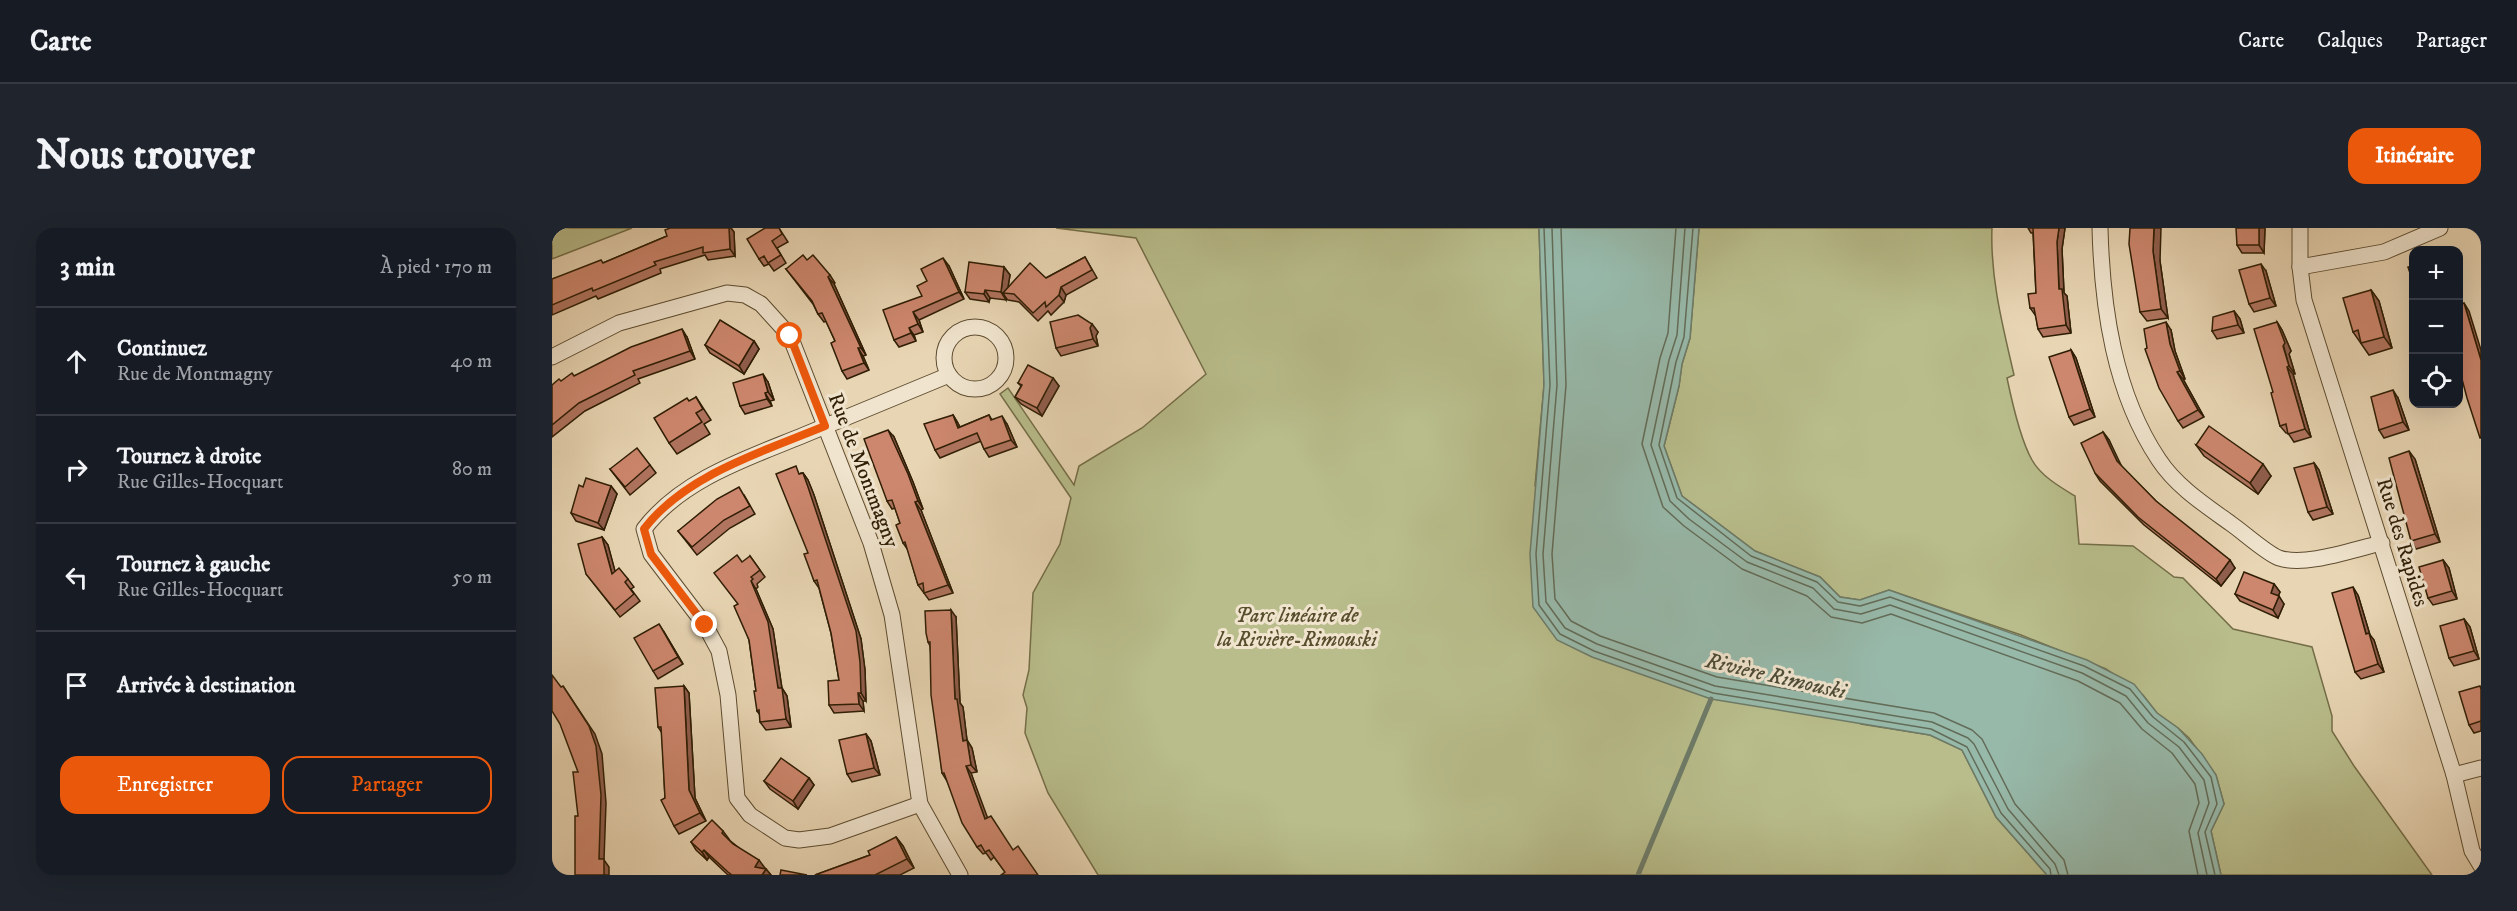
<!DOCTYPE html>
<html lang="fr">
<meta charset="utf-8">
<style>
:root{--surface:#171b24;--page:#20242c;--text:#f1f3f6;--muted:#9ea1a6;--line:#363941;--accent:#ea580c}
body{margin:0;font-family:"IM FELL DW Pica",serif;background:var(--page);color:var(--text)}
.controls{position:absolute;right:18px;top:18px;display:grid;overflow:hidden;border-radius:12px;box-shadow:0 6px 24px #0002}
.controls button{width:54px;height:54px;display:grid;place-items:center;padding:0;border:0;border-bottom:2px solid var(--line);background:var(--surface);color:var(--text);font:30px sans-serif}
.stop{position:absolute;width:18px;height:18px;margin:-14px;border:4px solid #ea580c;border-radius:50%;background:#fff}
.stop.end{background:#ea580c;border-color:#fff;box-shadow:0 2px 6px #0008}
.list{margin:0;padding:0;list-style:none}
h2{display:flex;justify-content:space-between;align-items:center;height:78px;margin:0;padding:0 24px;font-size:26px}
h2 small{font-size:20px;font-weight:400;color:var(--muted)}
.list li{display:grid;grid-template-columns:39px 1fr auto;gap:18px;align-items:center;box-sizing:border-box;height:108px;padding:0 24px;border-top:2px solid var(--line)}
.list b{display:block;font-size:22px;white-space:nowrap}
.list p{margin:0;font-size:20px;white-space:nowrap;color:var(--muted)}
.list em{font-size:20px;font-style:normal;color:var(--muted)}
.actions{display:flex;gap:12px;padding:18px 24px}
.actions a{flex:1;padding:14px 0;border:2px solid var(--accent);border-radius:18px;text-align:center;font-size:21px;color:var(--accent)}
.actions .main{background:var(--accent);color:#fff}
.icon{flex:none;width:33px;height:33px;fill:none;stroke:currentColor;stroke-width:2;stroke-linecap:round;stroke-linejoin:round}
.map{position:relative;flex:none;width:1929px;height:647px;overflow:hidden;border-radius:18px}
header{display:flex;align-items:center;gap:36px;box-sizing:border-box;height:84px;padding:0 30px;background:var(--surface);border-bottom:2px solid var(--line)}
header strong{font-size:28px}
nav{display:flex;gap:33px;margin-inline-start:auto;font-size:21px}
.intro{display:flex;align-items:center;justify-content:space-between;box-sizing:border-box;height:144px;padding:0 36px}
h1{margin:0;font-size:42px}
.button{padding:15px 27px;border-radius:18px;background:var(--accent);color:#fff;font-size:21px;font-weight:700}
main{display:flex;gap:36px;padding:0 36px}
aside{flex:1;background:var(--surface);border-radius:18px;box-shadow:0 6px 24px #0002}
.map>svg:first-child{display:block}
</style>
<header>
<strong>Carte</strong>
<nav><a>Carte</a><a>Calques</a><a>Partager</a></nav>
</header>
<div class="intro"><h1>Nous trouver</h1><a class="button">Itinéraire</a></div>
<main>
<aside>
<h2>3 min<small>À pied · 170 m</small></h2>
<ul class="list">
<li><svg class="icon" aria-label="ahead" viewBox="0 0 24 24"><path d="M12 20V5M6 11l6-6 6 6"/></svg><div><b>Continuez</b><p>Rue de Montmagny</p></div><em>40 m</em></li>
<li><svg class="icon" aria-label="right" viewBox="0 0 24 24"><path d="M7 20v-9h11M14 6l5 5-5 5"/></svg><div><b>Tournez à droite</b><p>Rue Gilles-Hocquart</p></div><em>80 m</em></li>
<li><svg class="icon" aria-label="left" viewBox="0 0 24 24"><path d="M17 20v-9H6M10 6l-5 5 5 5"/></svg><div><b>Tournez à gauche</b><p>Rue Gilles-Hocquart</p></div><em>50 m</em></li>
<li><svg class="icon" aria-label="arrive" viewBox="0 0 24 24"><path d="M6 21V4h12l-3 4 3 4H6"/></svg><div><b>Arrivée à destination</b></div></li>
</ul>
<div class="actions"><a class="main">Enregistrer</a><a>Partager</a></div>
</aside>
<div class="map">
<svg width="1929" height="647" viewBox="0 0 1929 647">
<rect width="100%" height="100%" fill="#e8d5b3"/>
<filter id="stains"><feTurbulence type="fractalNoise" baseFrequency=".00333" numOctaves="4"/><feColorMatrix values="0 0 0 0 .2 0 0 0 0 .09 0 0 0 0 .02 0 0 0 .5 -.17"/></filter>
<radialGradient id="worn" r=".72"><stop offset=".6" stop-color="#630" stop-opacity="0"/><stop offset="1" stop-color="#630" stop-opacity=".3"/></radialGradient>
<g fill="#b8bd8b" stroke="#746e48" stroke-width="1.5">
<polygon points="0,0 80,0 0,31"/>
<polygon points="504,0 987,0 992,157 983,258 1309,496 1378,507 1410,522 1444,589 1495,647 546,647 496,565 473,505 475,480 471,467 477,442 481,365 508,316 519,270 448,166 456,160 522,257 527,238 590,200 654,146 584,10"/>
<path d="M1147 0H1440C1438 50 1451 99 1462 147L1455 150C1460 174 1468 211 1480 232 1489 248 1508 259 1523 268L1527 316 1581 318 1622 349 1631 350 1681 401 1760 419 1780 488V503L1802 538 1880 647H1669L1659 603 1672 576 1664 547 1637 510 1626 500 1605 485 1591 467 1554 441 1469 407 1337 362 1308 372 1288 369 1268 349 1203 323 1130 268 1112 218 1127 158 1130 136 1138 110Z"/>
</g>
<polygon fill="#97b9aa" stroke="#6d7b68" stroke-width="1.5" points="987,0 1147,0 1138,110 1130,136 1127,158 1112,218 1130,268 1203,323 1268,349 1288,369 1308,372 1337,362 1535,432 1582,456 1605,485 1626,500 1650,526 1664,547 1672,576 1659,603 1669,647 1495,647 1444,589 1410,522 1378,507 1159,471 1040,429 1005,412 981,379 978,326 992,157"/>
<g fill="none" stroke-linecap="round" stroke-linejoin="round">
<g stroke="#636c58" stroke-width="1.5">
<polyline points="992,0 998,157 984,326 987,377 1008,406 1042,423 1161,465 1379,501 1415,519 1449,585 1498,641 1499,647"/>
<polyline points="1000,0 1005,157 991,326 994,374 1013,400 1045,416 1163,458 1380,494 1416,510 1422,516 1456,581 1503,636 1507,647"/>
<polyline points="1009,0 1014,157 1000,326 1003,371 1019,393 1048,408 1165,449 1382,485 1420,502 1430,511 1463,576 1512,632 1516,647"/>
<polyline points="1124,0 1116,105 1108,130 1090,216 1111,279 1132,298 1190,341 1255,368 1279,389 1310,395 1339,386 1526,453 1568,475 1590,501 1620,525 1643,556 1647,575 1637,603 1646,647"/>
<polyline points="1133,0 1125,107 1117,132 1099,217 1118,273 1137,291 1195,334 1261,360 1282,381 1309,386 1338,377 1530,445 1574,468 1596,495 1627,519 1652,552 1657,575 1646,605 1655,647"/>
<polyline points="1141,0 1132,109 1124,134 1107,217 1125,270 1199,328 1265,354 1286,374 1308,378 1338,369 1532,438 1578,461 1601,489 1632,514 1659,549 1665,576 1653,604 1663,647"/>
</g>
<polyline stroke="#6d7b68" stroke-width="5" points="1086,647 1159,471"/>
<g stroke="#5d4c30" stroke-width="17">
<g id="street">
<path d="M1548 0C1550 79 1562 165 1607 232 1624 258 1653 277 1678 295 1690 303 1715 326 1727 330 1754 339 1802 321 1830 315"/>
<polyline points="1748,0 1748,39 1752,72 1902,547 1920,623 1929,638"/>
<polyline points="1748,39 1832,24 1888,0"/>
<circle cx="423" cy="130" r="31"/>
<polyline points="0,129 67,95 175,65 193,67 209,76 238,108 319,315 340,387 368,576 408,647"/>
<polyline points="1902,547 1929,540"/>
<path d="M368 576 278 608 247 612 233 610 198 587 185 570 176 467 167 423 153 397 99 326 92 301C130 251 196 230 252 207 300 187 348 167 397 147"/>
</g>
</g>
<use href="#street" stroke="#f0e4ce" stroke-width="15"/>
</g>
<g fill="#b0745f" stroke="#2f1e05" stroke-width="1.5">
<polygon points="118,0 179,0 182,4 183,28 156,32 153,27 108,41 109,45 46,71 44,68 0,87 0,51 51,35 115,8"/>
<polygon points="213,0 227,0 236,14 225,20 234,35 222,43 217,36 212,38 207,31"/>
<polygon points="1476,0 1513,0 1510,21 1512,65 1515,68 1519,105 1491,109 1486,101 1484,88 1478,80 1484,65 1481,5 1479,5"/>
<polygon points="1713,0 1712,25 1690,25 1685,17"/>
<polygon points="533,29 545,50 514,67 512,74 499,87 496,83 486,93 467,74 456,72 454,70 454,72 438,70 437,74 418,71 413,64 452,39 458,47 456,59 494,50"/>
<polygon points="1608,33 1616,90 1595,93 1588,84"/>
<polygon points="397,38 412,71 367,92 371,104 362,107 364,113 347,119 342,112 370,68 375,53"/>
<polygon points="234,41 278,47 283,55 282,56 314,127 311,128 317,142 295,151 290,143 283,113 274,93 272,94 266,86 261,76"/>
<polygon points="1714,43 1724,78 1702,84 1697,76"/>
<polygon points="1819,62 1827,73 1840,120 1817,127 1801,104"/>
<polygon points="1682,83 1688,91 1692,105 1665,111 1660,103"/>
<polygon points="1725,94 1730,102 1739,123 1737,126 1743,146 1741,146 1759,209 1742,214 1736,205 1734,205 1728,198 1721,164"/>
<polygon points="540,96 546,104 544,108 546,118 509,128 504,120"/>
<polygon points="1619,102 1623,123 1633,151 1631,151 1652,189 1631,200 1626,193 1595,120"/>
<polygon points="135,109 143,131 86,151 88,155 33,183 0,209 0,157 22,148"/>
<polygon points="202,113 207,121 192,146 158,125 153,117"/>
<polygon points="1519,122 1524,130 1543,189 1522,197 1517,189"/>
<polygon points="501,150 507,158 490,188 469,176 463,169 469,158 466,155"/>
<polygon points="216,154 222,172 218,173 220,178 193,186 188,178"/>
<polygon points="144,169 159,192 152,196 158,206 125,226 117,215"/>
<polygon points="1846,170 1857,202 1832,210 1827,202"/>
<polygon points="401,187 408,199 437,187 440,192 455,196 465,219 437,229 432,221 429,213 388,230 383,222"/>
<polygon points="1551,204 1557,212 1568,237 1604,273 1683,340 1669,358 1592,297 1548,253 1543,245"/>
<polygon points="342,209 361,254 371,281 369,282 401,365 377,372 366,357 356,322 351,315 348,295 343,280 340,281 335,273"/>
<polygon points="1644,217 1719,248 1706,266 1652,228"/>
<polygon points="1863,231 1888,314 1864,321 1859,313"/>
<polygon points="1762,235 1767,242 1781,286 1761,292 1756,284"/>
<polygon points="98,237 104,245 78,267 58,241"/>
<polygon points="249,245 251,245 256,252 262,267 309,411 313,442 314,473 311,473 312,483 282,485 277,477 287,452 279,405 267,360 262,353 256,325"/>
<polygon points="59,258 65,266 52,302 24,293 19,285 31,259"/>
<polygon points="192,267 203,286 178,300 145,327 126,303"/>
<polygon points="50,309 56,317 63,344 76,351 82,359 79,361 88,373 68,389 34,346"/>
<polygon points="198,328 213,349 205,356 206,359 204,361 221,401 230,460 235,468 239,499 214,502 208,494 208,487 205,483 204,463 197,412 186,376"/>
<polygon points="1891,332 1897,340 1905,371 1881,377 1876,370"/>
<polygon points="1722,356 1728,364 1726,368 1732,376 1726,390 1688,373 1683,366"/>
<polygon points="1806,367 1818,407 1822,412 1832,444 1809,451 1803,444"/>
<polygon points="404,389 408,475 411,479 415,512 420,520 425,544 419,545 453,644 442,629 439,632 434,625 431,626 425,619 395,553 390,545 378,418 376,414"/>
<polygon points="1912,391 1918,399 1927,431 1902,438 1897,430"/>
<polygon points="112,404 131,436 106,451 101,443"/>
<polygon points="132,458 137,465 143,570 154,593 127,606 122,598 113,570 110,505 106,499"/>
<polygon points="1929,459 1929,503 1922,505 1917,497"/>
<polygon points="314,506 319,513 328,547 300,554 295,546"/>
<polygon points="257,550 262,557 246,581 218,561 212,553"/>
<polygon points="171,603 177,611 176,611 212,640 214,641 219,647 176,647 157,629 155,632 144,622 139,614"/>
<polygon points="344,609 351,618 362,640 348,647 263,647 318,627"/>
</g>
<g fill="#905e4d" stroke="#2f1e05" stroke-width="1.5">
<polygon points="177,0 179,0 182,4 183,28 178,21"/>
<polygon points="1507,0 1513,0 1510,21 1512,65 1515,68 1519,105 1514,97 1507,61 1505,14"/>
<polygon points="1602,0 1609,0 1608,33 1616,90 1609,81 1601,23"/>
<polygon points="1707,0 1713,0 1712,25 1707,17"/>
<polygon points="391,30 397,38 412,71 407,64"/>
<polygon points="1709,36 1714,43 1724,78 1718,70"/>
<polygon points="452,39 458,47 455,65 451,65 454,70 454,72 449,64"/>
<polygon points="276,49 282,56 314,127 309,120"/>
<polygon points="509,59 514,67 512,74 507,67"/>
<polygon points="433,62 438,70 437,74 432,66"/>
<polygon points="1819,62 1827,73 1840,120 1832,109"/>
<polygon points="1912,75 1917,83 1929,122 1929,132"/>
<polygon points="1682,83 1688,91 1692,105 1686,97"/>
<polygon points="361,84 367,92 371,104 366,96"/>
<polygon points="1614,94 1619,102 1623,123 1633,151 1628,143 1618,116"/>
<polygon points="1725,94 1730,102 1739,123 1737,126 1743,146 1737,138"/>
<polygon points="540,96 546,104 544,108 546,118 541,111 538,100"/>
<polygon points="357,100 362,107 364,113 359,105"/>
<polygon points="130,101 135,109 143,131 138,123"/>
<polygon points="202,113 207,121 192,146 187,138"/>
<polygon points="306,120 311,128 317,142 312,135"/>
<polygon points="1519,122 1524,130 1543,189 1538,181"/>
<polygon points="1735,139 1741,146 1759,209 1753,201"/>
<polygon points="1625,144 1631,151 1652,189 1646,182"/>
<polygon points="211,146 216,154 222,172 216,164"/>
<polygon points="501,150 507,158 490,188 485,180"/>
<polygon points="1841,162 1846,170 1857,202 1851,194"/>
<polygon points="213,165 218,173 220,178 215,171"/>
<polygon points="401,187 406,195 411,207 406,200"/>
<polygon points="450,188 455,196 465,219 459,212"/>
<polygon points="336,202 342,209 361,254 371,281 366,273"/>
<polygon points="1551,204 1557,212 1571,241 1565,233"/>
<polygon points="1857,223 1863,231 1888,314 1883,306"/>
<polygon points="1762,235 1767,242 1781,286 1775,279"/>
<polygon points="1711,236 1719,248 1706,266 1698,255"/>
<polygon points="251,245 256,252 262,267 309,411 313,442 314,473 309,465"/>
<polygon points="59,258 65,266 52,302 46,295"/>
<polygon points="363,274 369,282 401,365 396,357"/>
<polygon points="50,309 56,317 66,354 60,346"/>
<polygon points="1678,332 1683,340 1669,358 1664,351"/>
<polygon points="1891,332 1897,340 1905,371 1900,363"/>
<polygon points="199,353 204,361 221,401 230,461 230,460 235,468 239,499 234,491"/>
<polygon points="1722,356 1728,364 1724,372 1719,365"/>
<polygon points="1801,359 1806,367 1818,407 1822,412 1832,444 1826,436 1814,406"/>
<polygon points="1727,368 1732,376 1726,390 1721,382"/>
<polygon points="399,382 404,389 408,475 411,479 416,521 411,513 403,471"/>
<polygon points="1912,391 1918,399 1927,431 1922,423"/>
<polygon points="107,396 112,404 131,436 126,429"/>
<polygon points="11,458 43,506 50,526 54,575 52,632 57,639 57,647 52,647 47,631"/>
<polygon points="132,458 137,465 143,570 154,593 148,585 137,562"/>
<polygon points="306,465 311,473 312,483 307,476"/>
<polygon points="314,506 319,513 328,547 322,540"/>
<polygon points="415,512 420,520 425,544 419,537"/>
<polygon points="414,538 419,545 439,599 433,591"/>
<polygon points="257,550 262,557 246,581 241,573"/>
<polygon points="344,609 351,618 362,640 355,631"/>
<polygon points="152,622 157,629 155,632 150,624"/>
<polygon points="207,632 213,640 209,646 203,639"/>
<polygon points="214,641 219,647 210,647"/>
</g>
<g fill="#cd876e" stroke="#2f1e05" stroke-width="1.5">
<polygon points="118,0 177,0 178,21 151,25 151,19 102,34 104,37 41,63 40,60 0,77 0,51 49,32 51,35 115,8 113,2"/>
<polygon points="213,0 227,0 230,6 220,13 229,27 216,35 212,28 207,31 195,11"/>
<polygon points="1481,0 1507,0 1505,14 1507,61 1510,61 1514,97 1486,101 1482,80 1478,80 1476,66 1484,65"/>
<polygon points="1578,0 1602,0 1601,23 1609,81 1588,84 1577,16"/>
<polygon points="1684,0 1707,0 1707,17 1685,17"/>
<polygon points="251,27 255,32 261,27 278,47 276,49 309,120 306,120 312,135 290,143 279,115 283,113 270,85 266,86 260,73 234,41"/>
<polygon points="533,29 540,42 509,59 507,67 494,79 493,74 481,85 462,66 451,65 478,35 494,50"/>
<polygon points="391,30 407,64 361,84 366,96 357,100 359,105 342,112 331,82 370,68 365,58 375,53 369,41"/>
<polygon points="417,34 452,39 449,64 433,62 432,66 413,64"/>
<polygon points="1709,36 1718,70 1697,76 1687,42"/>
<polygon points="1862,38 1862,57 1856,39"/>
<polygon points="1819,62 1832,109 1809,115 1806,102 1801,104 1791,70"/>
<polygon points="1912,75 1929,132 1929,210 1928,210 1915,170 1906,136 1906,77"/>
<polygon points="1682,83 1686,97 1660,103 1661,89"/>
<polygon points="526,87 540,96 538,100 541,111 504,120 498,94"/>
<polygon points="168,92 202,113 187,138 153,117"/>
<polygon points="1614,94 1618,116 1628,143 1625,144 1646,182 1626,193 1607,160 1593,121 1595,120 1592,101"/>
<polygon points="1725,94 1733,115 1731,118 1737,138 1735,139 1753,201 1736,206 1734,196 1728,198 1719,165 1721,164 1702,101"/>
<polygon points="130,101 138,123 81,143 83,147 27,175 0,197 0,157 7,151 9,153 20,145 22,148 79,119"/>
<polygon points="1519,122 1538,181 1517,189 1497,129"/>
<polygon points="476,137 501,150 485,180 463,169 470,157 466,155"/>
<polygon points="211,146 216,164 213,165 215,171 188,178 181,155"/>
<polygon points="1841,162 1851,194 1827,202 1819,169"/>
<polygon points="144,169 151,181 144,185 150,194 117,215 102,190 135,170 137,173"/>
<polygon points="401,187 406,200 437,187 439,192 450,188 459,212 432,221 425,205 383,222 372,196"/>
<polygon points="1657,198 1711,236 1698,255 1644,217"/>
<polygon points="336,202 356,246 366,273 363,274 396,357 372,365 371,355 366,357 353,314 351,315 344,297 348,295 340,272 335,273 312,211"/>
<polygon points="1551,204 1565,233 1604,273 1678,332 1664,351 1586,289 1543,245 1529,215"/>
<polygon points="85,220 98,237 73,259 58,241"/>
<polygon points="1857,223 1883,306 1859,313 1837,230"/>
<polygon points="1762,235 1775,279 1756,284 1742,240"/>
<polygon points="244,238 247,246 251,245 256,259 304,403 308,434 309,465 306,465 307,476 277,477 276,453 287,452 279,405 265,352 262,353 252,326 256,325 224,246"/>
<polygon points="34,250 59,258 46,295 19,285 27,257 31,259"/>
<polygon points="187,259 198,278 172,292 140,319 126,303 165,271"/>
<polygon points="50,309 60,346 67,340 76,351 73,354 82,366 63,382 34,346 26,316"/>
<polygon points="185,327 190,334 198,328 208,342 199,349 201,351 199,353 216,394 226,460 230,460 234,491 208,494 207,482 205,483 202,463 204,463 197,412 182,378 186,376 162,345"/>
<polygon points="1891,332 1900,363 1876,370 1867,339"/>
<polygon points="1692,344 1722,356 1719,365 1727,368 1721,382 1683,366"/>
<polygon points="1801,359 1814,406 1817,405 1826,436 1803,444 1780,365"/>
<polygon points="399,382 403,471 405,471 411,513 415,512 419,537 414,538 433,591 439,588 461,622 466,618 486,647 449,647 453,644 437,622 433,624 429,617 425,619 410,595 392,545 390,545 379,467 378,414 376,414 374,405 373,383"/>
<polygon points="1912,391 1922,423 1897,430 1888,398"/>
<polygon points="107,396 126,429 101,443 82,410"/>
<polygon points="0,447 9,459 11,458 37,498 44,518 49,567 47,631 52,631 52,647 23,647 23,588 26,588 21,544 26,544 8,496 0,483"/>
<polygon points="132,458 137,562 148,585 122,598 109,572 113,570 109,499 106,499 103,460"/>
<polygon points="1928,458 1929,461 1929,493 1917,497 1907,464"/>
<polygon points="314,506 322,540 295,546 287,512"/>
<polygon points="229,530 257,550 241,573 212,553"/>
<polygon points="160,592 171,603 170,605 181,616 207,632 203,639 214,641 210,647 180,647 176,644 152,622 150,624 139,614"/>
<polygon points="344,609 355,631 323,647 263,647 318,627 316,623"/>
<polygon points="229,642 255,647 228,647"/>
</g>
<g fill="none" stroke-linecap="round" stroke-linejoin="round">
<path stroke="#ea580c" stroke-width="8" d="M153 397 99 326 92 301C133 247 212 223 273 198L238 108"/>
</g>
<g text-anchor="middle" stroke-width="6" stroke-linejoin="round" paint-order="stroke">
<g font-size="21" fill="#2f1e05" stroke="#f0e4ce">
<text transform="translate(312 242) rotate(69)" y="7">Rue de Montmagny</text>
<text transform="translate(1851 314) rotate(73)" y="7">Rue des Rapides</text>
</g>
<g font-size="21" font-style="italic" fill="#584e2d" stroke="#f0e4ce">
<text x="745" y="394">Parc linéaire de<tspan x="745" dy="24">la Rivière-Rimouski</tspan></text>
</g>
<g font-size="22" font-style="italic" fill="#4e4c37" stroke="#f0e4ce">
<text transform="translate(1224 447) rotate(13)" y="8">Rivière Rimouski</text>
</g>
</g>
<rect width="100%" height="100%" filter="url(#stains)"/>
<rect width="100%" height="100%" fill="url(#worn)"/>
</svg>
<div class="controls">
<button>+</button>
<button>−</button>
<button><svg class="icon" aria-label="locate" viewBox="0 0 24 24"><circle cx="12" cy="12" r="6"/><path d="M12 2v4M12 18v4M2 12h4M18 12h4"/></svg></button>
</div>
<div class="stop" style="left:238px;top:108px"></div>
<div class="stop end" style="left:153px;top:397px"></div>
</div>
</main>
